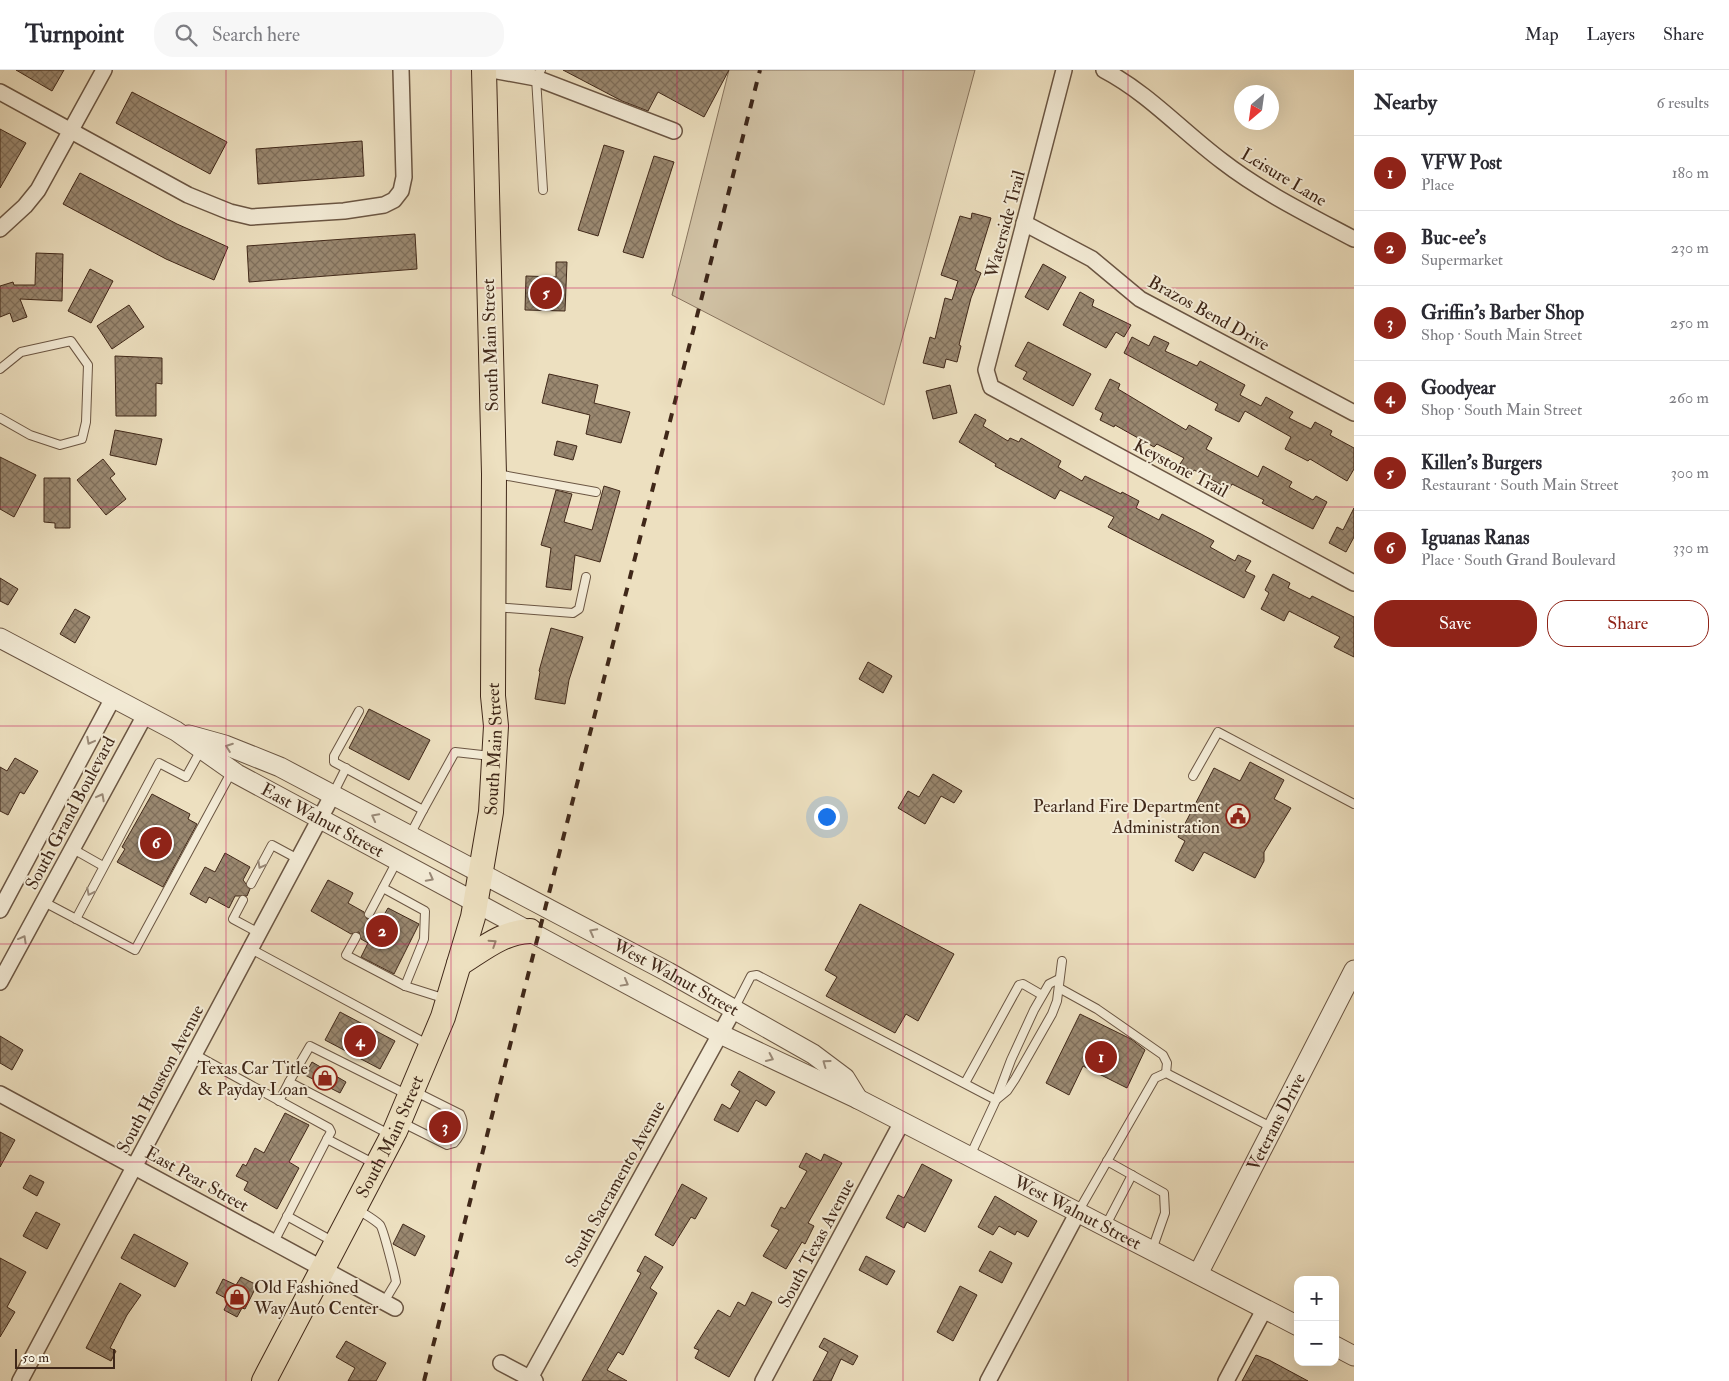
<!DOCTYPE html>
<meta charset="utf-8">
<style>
:root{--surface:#fff;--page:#f7f7f7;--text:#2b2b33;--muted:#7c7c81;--line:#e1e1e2;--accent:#8f2418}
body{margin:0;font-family:"IM FELL Double Pica",serif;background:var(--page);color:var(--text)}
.controls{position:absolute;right:15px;bottom:15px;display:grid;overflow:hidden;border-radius:10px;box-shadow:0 5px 20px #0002}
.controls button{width:45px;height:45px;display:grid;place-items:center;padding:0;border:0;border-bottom:1px solid var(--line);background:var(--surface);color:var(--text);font:25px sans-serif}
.compass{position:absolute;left:1234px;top:15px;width:45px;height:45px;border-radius:50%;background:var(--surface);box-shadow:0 5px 20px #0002;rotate:209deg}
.scale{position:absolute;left:15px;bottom:12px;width:100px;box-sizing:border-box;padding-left:5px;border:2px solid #402819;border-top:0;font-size:14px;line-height:18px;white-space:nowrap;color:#402819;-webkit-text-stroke:4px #f3ebd6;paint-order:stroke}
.you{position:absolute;left:826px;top:746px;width:18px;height:18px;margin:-12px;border:4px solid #fff;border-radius:50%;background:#1a73e8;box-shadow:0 0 0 8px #1a73e833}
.badge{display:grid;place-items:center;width:32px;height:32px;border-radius:50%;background:var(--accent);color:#fff;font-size:16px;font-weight:700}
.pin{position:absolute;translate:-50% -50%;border:2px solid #fff;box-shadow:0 1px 5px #0006}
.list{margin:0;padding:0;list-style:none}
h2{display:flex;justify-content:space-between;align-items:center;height:65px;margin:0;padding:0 20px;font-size:21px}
h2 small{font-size:16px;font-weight:400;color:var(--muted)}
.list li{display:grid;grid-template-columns:32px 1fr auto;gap:15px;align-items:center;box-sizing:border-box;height:75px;padding:0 20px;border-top:1px solid var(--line)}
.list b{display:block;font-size:19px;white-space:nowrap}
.list p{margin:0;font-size:16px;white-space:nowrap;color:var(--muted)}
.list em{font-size:16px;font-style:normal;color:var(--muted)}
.actions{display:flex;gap:10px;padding:15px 20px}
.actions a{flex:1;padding:11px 0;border:1px solid var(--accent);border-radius:20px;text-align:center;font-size:18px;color:var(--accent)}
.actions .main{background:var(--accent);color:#fff}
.icon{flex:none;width:28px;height:28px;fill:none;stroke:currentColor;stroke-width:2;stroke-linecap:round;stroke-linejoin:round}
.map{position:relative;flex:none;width:1354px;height:1311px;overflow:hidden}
header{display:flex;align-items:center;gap:30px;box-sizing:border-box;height:70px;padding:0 25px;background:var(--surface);border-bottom:1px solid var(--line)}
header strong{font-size:24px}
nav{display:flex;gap:28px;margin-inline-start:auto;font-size:18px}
.search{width:350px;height:45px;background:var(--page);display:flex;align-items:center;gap:12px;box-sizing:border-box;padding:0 18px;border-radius:20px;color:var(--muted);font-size:19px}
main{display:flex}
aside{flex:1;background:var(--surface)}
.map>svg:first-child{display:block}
</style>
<header>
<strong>Turnpoint</strong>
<div class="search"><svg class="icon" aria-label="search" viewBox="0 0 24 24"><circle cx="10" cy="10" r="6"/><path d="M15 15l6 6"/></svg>Search here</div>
<nav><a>Map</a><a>Layers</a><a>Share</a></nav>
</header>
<main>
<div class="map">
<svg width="1354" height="1311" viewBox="0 0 1354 1311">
<defs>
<pattern id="building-cross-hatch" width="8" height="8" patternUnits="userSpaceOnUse" patternTransform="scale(1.25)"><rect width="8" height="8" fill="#9a8870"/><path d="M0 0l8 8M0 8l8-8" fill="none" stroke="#7f6f5b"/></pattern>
</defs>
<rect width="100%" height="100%" fill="#ede0c0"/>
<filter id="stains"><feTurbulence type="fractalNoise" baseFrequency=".004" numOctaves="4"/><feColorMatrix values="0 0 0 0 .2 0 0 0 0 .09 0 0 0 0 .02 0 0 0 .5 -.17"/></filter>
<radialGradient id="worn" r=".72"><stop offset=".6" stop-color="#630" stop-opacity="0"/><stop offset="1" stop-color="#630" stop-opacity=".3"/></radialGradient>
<polygon fill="#d0c1a4" stroke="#88745e" points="729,0 975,0 884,335 672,225"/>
<g fill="url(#building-cross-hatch)" stroke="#402819">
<polygon points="16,0 64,0 52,21"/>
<polygon points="563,0 729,0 704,47 658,22 648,41 622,31"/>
<polygon points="132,22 227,72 210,104 116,53"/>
<polygon points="0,59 26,73 0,118"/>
<polygon points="362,71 364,106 258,114 256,79"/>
<polygon points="604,75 624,81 598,166 578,160"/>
<polygon points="654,86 674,92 643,188 623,182"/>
<polygon points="80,103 177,154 228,177 214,210 166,189 63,134"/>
<polygon points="972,143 991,148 975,200 981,203 971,228 959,275 961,276 957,292 946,289 944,298 923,293 930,267 935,269 945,228 952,230 958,211 941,205 960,146 971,149"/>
<polygon points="415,164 417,199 249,212 247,176"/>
<polygon points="36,183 63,184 62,231 20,229 27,247 13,252 10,243 0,247 0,216 13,212 14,215 35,215"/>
<polygon points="556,192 567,192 565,241 525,240 526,206 556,207"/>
<polygon points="1043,194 1066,207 1048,240 1025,227"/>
<polygon points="90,199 113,211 91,253 68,241"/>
<polygon points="1080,222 1094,230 1092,236 1131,255 1124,267 1116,262 1106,278 1063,255"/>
<polygon points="129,235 144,257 112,279 97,256"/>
<polygon points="1154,266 1169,273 1165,281 1197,296 1200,291 1245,315 1240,325 1261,336 1266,327 1293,342 1289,348 1311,359 1315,352 1332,361 1330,365 1354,378 1354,399 1347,411 1310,389 1308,391 1285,379 1291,367 1245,341 1239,352 1215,340 1218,334 1124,283 1132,267 1149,276"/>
<polygon points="1028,272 1091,304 1073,336 1023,309 1027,302 1015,296"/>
<polygon points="115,286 162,288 162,314 156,313 156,346 116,346"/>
<polygon points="549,304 598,315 594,333 630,342 621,373 586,364 590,345 542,333"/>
<polygon points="1110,309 1120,314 1118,319 1186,360 1189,355 1212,368 1206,379 1258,407 1263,396 1292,412 1289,417 1313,430 1316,426 1327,432 1313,459 1262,433 1264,430 1232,414 1229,419 1194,400 1193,402 1180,394 1184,388 1157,374 1154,377 1115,355 1114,357 1100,350 1103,343 1095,339"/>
<polygon points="950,315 957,343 933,349 926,321"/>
<polygon points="975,344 986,350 983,356 1008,371 1010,368 1019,372 1021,368 1035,376 1061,391 1058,397 1082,411 1085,406 1121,424 1122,422 1139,431 1136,438 1159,450 1162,444 1201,464 1214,471 1210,477 1235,491 1238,485 1251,491 1245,501 1255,506 1244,528 1108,457 1114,447 1060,420 1055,429 995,396 996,394 959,372"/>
<polygon points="115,360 162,369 156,395 110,385"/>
<polygon points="557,371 577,376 573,390 554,385"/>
<polygon points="0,387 36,405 14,447 0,439"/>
<polygon points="103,389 115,404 110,408 126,429 106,445 77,410"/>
<polygon points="44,408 70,408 70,458 55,458 55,453 44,452"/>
<polygon points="604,416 620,421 600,492 575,485 571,520 546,517 551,478 541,475 556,420 572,424 564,452 592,460"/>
<polygon points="1354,438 1354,467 1346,482 1329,473 1337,457 1343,460"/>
<polygon points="1273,504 1290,513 1288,518 1310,529 1312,526 1354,547 1354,587 1334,577 1340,567 1289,541 1284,551 1261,539 1269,523 1265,520"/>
<polygon points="0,508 18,519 8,535 0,531"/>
<polygon points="75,539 90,547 75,573 60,564"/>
<polygon points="551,558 583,567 569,610 565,634 535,629 540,602 539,601"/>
<polygon points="868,592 892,606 883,623 859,609"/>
<polygon points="369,639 430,670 409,710 349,678"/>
<polygon points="15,688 38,701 24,724 20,722 8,745 0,741 0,697 7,701"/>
<polygon points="1250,692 1284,710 1274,729 1291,738 1264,782 1264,791 1255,808 1204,782 1193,801 1175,791 1185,771 1178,767 1214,698 1240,711"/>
<polygon points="933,704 962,721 954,733 941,726 925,754 898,738 908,721 919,727"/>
<polygon points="152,724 190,744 188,749 197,754 163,817 117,792 125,779 122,777"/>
<polygon points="225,783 250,797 243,810 250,819 247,826 235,826 229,838 209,827 206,833 190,824 205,797 215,802"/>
<polygon points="328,810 353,823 348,833 364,842 367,849 374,847 381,850 388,838 419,854 394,904 361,887 368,873 361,869 359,862 351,864 311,841"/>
<polygon points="860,834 954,884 918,951 906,944 895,963 826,926 837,907 825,900"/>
<polygon points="340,942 395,971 380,999 325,970"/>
<polygon points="1080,944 1131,969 1145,980 1127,1018 1083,996 1069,1025 1046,1013"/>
<polygon points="0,966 23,980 12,1000 0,993"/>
<polygon points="312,992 346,1012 340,1023 305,1005"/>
<polygon points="739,1001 775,1022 766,1036 756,1030 738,1062 714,1050 722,1034 730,1039 740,1021 731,1015"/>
<polygon points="285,1043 309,1055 289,1092 299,1098 277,1139 244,1120 248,1112 236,1106 243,1094 246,1096 255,1078 264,1083"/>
<polygon points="440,1044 457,1053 451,1068 432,1060"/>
<polygon points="0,1062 15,1070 0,1097"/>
<polygon points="806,1083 821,1091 824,1084 842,1093 808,1153 814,1156 805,1174 802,1172 786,1199 763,1186 779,1160 771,1156 781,1137 785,1139 807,1101 799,1097"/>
<polygon points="922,1094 952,1110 925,1162 907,1152 904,1158 886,1148 898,1125 904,1128"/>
<polygon points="30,1105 44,1112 37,1126 23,1118"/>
<polygon points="682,1114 707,1128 695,1149 691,1147 673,1176 655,1165"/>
<polygon points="995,1126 1037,1151 1028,1167 1017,1161 1015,1165 999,1156 993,1165 978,1157"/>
<polygon points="36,1142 60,1154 47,1179 23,1166"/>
<polygon points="403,1154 425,1166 415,1186 393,1174"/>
<polygon points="134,1164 188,1193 175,1217 121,1188"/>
<polygon points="990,1181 1012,1193 1002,1213 979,1201"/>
<polygon points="645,1186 663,1197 650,1218 657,1223 623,1285 618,1282 607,1300 627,1311 582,1311 641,1203 637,1201"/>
<polygon points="866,1186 895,1201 887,1215 859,1200"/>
<polygon points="0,1188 26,1202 7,1237 15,1242 0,1267"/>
<polygon points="241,1207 257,1215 245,1239 242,1238 237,1247 224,1240 229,1230 216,1223 223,1209 236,1215"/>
<polygon points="120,1213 141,1225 127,1245 110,1278 116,1281 111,1291 86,1278"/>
<polygon points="960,1216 977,1225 953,1271 937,1262"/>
<polygon points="752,1222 772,1232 729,1307 695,1288 699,1280 694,1278 718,1240 730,1247 738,1232 745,1236"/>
<polygon points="824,1268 858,1286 853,1295 841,1289 831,1311 813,1311 828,1282 819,1277"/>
<polygon points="346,1271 386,1293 376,1311 348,1311 355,1298 336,1287"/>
<polygon points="1256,1285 1269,1290 1308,1311 1242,1311"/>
</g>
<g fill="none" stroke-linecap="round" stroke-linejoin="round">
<g stroke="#6b5643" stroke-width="10">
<g id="service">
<polyline points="541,0 536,8 543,120"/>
<polyline points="0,299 21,282 71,271 88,295 86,352 82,369 60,375 30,365 0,348"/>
<polyline points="497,404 596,422"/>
<polyline points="495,537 573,543 579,539 586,507"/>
<polyline points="359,641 334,686 334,692 423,740 455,682 491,686"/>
<polyline points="1193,706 1218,662 1354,734"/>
<polyline points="333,724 346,698"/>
<polyline points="410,765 423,740"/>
<polyline points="73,779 103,796"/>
<polyline points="251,814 272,775 298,789"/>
<polyline points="383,818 425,841 424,869 405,916"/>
<polyline points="243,830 233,849 259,863"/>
<polyline points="44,832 135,880 232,701"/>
<polyline points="369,844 397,791"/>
<polyline points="76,849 159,693 186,707 202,678"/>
<polyline points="356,867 346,885 405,916 446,929"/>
<polyline points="251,879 429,975"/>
<polyline points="1059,918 1097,939 1163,985 1167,993 1166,1003"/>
<polyline points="734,939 751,906 757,905 996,1030 1011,990 1034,940 1049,914 1059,909"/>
<polyline points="194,984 329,1058 331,1062 327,1069 375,1094"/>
<polyline points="965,1013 1019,915 1023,914 1042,925"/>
<polyline points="279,1031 289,1012"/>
<path d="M401 1052 447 1075 454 1073C462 1064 466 1055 460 1044L414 1021"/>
<polyline points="391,1065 289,1012 310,976 408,1025"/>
<polyline points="970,1086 996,1030 1007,1021 1015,1009 1052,944 1057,931 1062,891"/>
<polyline points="1107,1091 1164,1123 1165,1143 1152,1180"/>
<path d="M357 1139C364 1144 374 1149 380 1155 383 1158 395 1205 396 1212L384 1232"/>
<polyline points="1078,1142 1155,1008 1166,1003 1273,1058"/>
<polyline points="287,1146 334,1172"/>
<polyline points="1106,1155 1132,1105"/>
<polyline points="274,1172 327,1069"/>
</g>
</g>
<g stroke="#6b5643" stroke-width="18">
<g id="minor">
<polyline points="492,0 536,8 674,61"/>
<polyline points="1064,0 986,300 991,317 1354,513"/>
<path d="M1104 0C1148 23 1182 61 1222 91 1262 122 1309 145 1354 169"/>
<polyline points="0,22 188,125 230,142 251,147 344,141 384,135 394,130 401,121 404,107 401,0"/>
<polyline points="1024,153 1092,189 1140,229 1354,343"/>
<polyline points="0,159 25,136 38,120 104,0"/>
<polyline points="0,840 113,628"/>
<polyline points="0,912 145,645"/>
<polyline points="0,1024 395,1238"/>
<polyline points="501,1293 535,1311"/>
<polyline points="530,1308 734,939"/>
<polyline points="20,1311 333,724"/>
<polyline points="763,1311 902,1052"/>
<polyline points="988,1311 1078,1142"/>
<polyline points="1226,1311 1265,1238"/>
</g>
</g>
<g stroke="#6b5643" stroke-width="21">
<g id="tertiary">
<path id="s1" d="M0 568 176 661 237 704 720 964 858 1029 1298 1256"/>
<path id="s2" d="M189 665 225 675 280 697 668 902 813 984 845 1008 858 1029"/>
<path id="s3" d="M1198 1204 1354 900"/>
<polyline points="1335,1276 1354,1286"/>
</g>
</g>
<g stroke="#402819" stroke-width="26">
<g id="primary">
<path d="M459 894C482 880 502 862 530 861"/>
<path id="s4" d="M264 1311 395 1061 443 947 473 847 491 742 496 656 493 626 494 404 484 0"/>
</g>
</g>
<use href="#service" stroke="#f3ebd6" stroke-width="8"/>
<use href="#minor" stroke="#f3ebd6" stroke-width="15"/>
<use href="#tertiary" stroke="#f3ebd6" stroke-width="19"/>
<use href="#primary" stroke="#ede0c0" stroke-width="24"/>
<polyline stroke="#402819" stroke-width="4" stroke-dasharray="9 9" stroke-linecap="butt" points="424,1311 760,0"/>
</g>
<defs><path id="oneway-chevron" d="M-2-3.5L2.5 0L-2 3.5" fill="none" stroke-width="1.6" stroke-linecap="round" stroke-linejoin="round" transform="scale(1.25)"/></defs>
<g stroke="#9a8a78">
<use href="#oneway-chevron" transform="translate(90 671) rotate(118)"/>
<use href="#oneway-chevron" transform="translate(229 677) rotate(-160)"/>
<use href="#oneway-chevron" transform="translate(101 727) rotate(-62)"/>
<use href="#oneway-chevron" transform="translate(375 747) rotate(-152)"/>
<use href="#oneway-chevron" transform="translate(261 795) rotate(118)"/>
<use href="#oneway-chevron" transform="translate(430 808) rotate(28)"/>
<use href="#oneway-chevron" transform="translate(90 822) rotate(117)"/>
<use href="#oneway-chevron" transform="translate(593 862) rotate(-152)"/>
<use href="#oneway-chevron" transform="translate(23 869) rotate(-61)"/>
<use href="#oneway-chevron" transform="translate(625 913) rotate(29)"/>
<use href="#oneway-chevron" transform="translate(770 988) rotate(25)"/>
<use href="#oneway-chevron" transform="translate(826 993) rotate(-144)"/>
</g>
<use stroke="#96846c" href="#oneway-chevron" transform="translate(493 873) rotate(-33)"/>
<path fill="none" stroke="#c2185b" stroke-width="1" stroke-opacity="0.55" d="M226 0V1311M451 0V1311M677 0V1311M903 0V1311M1128 0V1311M0 218H1354M0 437H1354M0 656H1354M0 874H1354M0 1092H1354"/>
<defs>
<g id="civic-ring" transform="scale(1.25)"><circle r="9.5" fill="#f3ebd6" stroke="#8f2418" stroke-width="1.5"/><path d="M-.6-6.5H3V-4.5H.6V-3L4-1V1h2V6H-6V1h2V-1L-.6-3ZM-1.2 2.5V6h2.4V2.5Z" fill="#8f2418"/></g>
<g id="shop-ring" transform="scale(1.25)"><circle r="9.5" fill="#f3ebd6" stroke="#8f2418" stroke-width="1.5"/><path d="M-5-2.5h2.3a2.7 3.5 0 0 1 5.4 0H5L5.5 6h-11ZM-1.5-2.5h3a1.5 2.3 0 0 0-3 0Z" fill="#8f2418"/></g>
</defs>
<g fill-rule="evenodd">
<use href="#civic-ring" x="1238" y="746"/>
<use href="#shop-ring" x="325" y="1008"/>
<use href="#shop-ring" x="237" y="1227"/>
</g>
<g text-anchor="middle" stroke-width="4" stroke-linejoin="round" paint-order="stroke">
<g font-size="18" fill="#402819" stroke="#f3ebd6">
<text transform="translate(1284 107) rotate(31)" y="6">Leisure Lane</text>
<text transform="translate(1005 154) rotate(-75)" y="6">Waterside Trail</text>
<text transform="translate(1209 243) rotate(29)" y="6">Brazos Bend Drive</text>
<text transform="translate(490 275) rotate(-92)" y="6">South Main Street</text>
<text transform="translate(1181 398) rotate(28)" y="6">Keystone Trail</text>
<text dy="6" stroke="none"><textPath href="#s4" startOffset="680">South Main Street</textPath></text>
<text transform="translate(70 743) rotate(-62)" y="6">South Grand Boulevard</text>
<text dy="6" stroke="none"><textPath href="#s1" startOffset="371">East Walnut Street</textPath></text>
<text dy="6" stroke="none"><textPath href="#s2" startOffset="545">West Walnut Street</textPath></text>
<text transform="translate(160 1009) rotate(-62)" y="6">South Houston Avenue</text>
<text dy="6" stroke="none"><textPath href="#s3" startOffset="171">Veterans Drive</textPath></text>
<text dy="6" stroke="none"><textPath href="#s4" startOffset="275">South Main Street</textPath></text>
<text transform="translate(197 1109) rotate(29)" y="6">East Pear Street</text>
<text transform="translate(615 1114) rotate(-61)" y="6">South Sacramento Avenue</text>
<text dy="6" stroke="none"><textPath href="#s1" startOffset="1222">West Walnut Street</textPath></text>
<text transform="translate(816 1173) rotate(-62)" y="6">South Texas Avenue</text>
</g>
<g font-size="18" fill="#402819" stroke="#f3ebd6" text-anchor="end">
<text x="1220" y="742">Pearland Fire Department<tspan x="1220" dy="21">Administration</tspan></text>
<text x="308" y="1004">Texas Car Title<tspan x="308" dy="21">&amp; Payday Loan</tspan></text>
<text x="254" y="1223" text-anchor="start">Old Fashioned<tspan x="254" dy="21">Way Auto Center</tspan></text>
</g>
</g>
<rect width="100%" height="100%" filter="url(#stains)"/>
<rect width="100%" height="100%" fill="url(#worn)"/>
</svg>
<div class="controls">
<button>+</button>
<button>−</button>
</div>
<svg class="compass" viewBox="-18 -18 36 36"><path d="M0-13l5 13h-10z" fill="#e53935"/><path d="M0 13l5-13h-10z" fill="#7c7c81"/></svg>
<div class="scale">50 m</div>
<div class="you"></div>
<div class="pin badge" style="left:1101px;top:987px">1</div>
<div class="pin badge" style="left:382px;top:861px">2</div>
<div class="pin badge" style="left:445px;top:1057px">3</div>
<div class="pin badge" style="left:360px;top:971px">4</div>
<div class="pin badge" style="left:546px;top:223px">5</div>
<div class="pin badge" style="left:156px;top:773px">6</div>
</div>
<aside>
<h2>Nearby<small>6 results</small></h2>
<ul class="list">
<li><span class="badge">1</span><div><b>VFW Post</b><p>Place</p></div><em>180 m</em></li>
<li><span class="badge">2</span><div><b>Buc-ee's</b><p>Supermarket</p></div><em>230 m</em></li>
<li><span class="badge">3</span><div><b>Griffin's Barber Shop</b><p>Shop · South Main Street</p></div><em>250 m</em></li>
<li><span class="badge">4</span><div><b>Goodyear</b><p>Shop · South Main Street</p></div><em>260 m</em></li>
<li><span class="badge">5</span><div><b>Killen’s Burgers</b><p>Restaurant · South Main Street</p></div><em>300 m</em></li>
<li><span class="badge">6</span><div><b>Iguanas Ranas</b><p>Place · South Grand Boulevard</p></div><em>330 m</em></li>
</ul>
<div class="actions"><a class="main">Save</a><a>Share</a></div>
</aside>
</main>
